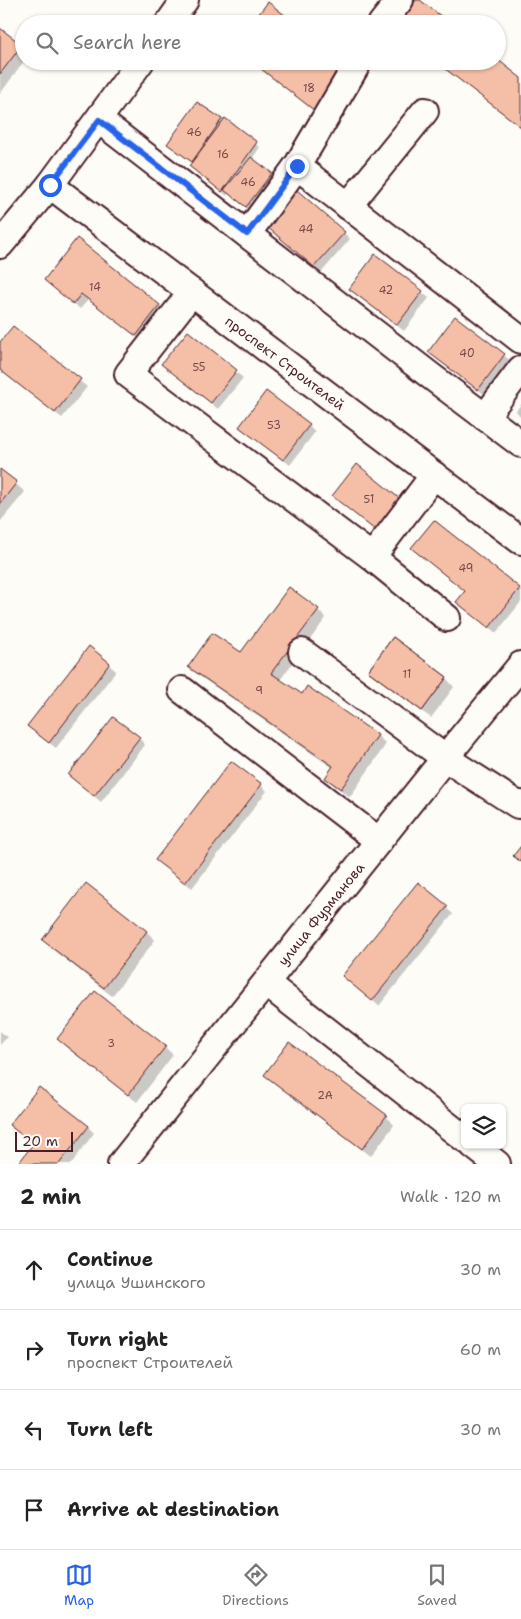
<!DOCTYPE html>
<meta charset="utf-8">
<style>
:root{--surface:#fff;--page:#f6f6f6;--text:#222;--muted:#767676;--line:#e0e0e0;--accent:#2563eb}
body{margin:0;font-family:"Shantell Sans",sans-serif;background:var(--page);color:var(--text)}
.controls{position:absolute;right:15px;bottom:15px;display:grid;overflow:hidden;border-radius:8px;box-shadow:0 1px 4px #0004}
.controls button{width:45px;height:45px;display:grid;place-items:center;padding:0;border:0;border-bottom:1px solid var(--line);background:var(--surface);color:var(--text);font:25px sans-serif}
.scale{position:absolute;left:15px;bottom:12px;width:58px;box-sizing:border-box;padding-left:5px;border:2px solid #4a1f2b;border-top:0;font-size:14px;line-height:18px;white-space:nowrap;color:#4a1f2b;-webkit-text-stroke:4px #fdfcf7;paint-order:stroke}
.stop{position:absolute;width:15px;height:15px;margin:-11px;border:4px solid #2563eb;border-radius:50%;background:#fff}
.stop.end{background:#2563eb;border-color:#fff;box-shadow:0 1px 5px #0008}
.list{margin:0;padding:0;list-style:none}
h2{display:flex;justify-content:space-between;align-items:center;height:65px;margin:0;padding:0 20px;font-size:21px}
h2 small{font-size:16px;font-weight:400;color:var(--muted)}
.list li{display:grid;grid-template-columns:32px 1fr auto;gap:15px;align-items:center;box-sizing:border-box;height:80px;padding:0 20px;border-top:1px solid var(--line)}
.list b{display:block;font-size:19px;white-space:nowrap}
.list p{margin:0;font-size:16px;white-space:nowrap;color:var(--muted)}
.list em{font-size:16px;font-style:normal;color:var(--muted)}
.icon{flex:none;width:28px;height:28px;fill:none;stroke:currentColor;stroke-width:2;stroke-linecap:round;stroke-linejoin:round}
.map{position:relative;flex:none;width:521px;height:1164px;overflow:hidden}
.search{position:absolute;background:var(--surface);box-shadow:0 1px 4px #0004;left:15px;right:15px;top:15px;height:55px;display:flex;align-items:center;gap:12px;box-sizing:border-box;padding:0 18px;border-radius:28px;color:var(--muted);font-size:19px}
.sheet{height:385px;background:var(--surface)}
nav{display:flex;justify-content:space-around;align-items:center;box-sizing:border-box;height:70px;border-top:1px solid var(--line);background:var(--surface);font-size:14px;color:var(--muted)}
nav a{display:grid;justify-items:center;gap:2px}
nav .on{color:var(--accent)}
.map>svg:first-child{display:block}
</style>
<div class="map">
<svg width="521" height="1164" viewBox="0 0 521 1164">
<rect width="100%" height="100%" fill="#fdfcf7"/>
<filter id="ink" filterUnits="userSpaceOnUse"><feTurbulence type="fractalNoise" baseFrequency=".02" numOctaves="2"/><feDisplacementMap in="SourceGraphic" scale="10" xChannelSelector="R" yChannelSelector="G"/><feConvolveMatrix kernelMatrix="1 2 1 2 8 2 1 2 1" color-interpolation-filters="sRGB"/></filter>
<g filter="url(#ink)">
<g fill="#0003">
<polygon points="0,30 24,48 24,61 0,94"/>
<polygon points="250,61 342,61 324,118"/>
<polygon points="435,61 497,61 521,79 521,127"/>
<polygon points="221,120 260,147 252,159 276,179 250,211 228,193 227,196 195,170 193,162 173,148"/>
<polygon points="274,232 344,233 350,239 321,273"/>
<polygon points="77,240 166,312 143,342 89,299 80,309 52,286"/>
<polygon points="376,256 429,298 404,331 357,295"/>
<polygon points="455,318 511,361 485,395 436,358"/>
<polygon points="13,328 87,387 62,418 0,370 0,344"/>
<polygon points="188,332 243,378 218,409 170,370"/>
<polygon points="521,404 521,417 516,411"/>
<polygon points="309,425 315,432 290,465 240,426"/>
<polygon points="0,470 25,492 0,522"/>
<polygon points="434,521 521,591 521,602 496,633 465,608 466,592 420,555"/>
<polygon points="318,610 326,618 280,680 302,695 307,688 378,736 386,744 350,797 335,786 326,778 333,768 198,675 190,667 241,654"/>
<polygon points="89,648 116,671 56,748 35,732"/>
<polygon points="369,670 446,678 454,687 431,718 378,679"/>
<polygon points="139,738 145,745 101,802 69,775"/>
<polygon points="261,785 267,791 192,888 163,866"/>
<polygon points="418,884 453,914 379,1006 343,976"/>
<polygon points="86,885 147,932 155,940 112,996 52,949 44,940"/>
<polygon points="0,1031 7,1037 0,1045"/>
<polygon points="59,1039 165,1047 173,1055 137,1102 67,1048"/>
<polygon points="266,1075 386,1116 394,1125 371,1156 274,1083"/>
<polygon points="88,1127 94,1133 71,1164 19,1164"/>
</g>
<g fill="#f5bfa7" stroke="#4a1f2b">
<polygon points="416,0 420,0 451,24 398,24"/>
<polygon points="268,2 296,24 251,24"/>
<polygon points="0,28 22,45 0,74"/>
<polygon points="497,59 521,78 521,127 435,61 497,61"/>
<polygon points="251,61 344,61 315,111"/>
<polygon points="197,102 222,119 192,162 167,144"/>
<polygon points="225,118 257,142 222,192 189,166"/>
<polygon points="251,157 272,173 246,207 224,190"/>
<polygon points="297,190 345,232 314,267 266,226"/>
<polygon points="77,238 160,305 136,336 81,294 73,304 44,280"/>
<polygon points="375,254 423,291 397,325 349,289"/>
<polygon points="455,316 505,354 478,390 428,352"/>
<polygon points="13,326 81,379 55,413 0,370 0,342"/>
<polygon points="188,331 237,370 211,403 161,364"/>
<polygon points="266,391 310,424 283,460 239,427"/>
<polygon points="357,464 405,503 380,534 332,496"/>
<polygon points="0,469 17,482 0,504"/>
<polygon points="434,520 520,588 489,628 456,602 465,591 411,548"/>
<polygon points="289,587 319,609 271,673 302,694 307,686 378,735 341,789 325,778 333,766 188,667 212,633 241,652"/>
<polygon points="393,637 447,677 422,711 368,671"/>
<polygon points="393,637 447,677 422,711 368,671"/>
<polygon points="89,646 110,663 49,743 27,726"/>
<polygon points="113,717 140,737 94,796 68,775"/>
<polygon points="231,761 262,784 185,883 155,860"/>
<polygon points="521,846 521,862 513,856"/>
<polygon points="418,882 448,906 372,1001 342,976"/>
<polygon points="86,883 147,931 104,988 42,940"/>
<polygon points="95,991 166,1046 128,1095 57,1039"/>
<polygon points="289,1042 387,1115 362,1149 264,1075"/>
<polygon points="39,1087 89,1126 59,1164 18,1164 33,1144 9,1125"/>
</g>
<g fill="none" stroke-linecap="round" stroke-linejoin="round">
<g stroke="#4a1f2b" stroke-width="30">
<g id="minor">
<polyline points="168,24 185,0"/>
<polyline points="381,24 400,0"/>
<polyline points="99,120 432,377 521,444"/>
<polyline points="297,166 359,61"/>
<polyline points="50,185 521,541"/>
<polyline points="348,206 425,111"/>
<polyline points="247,234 297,166 521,340"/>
<polyline points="0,245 50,185 141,61"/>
<polyline points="192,292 128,374 372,557 434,475"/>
<polyline points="485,417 521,369"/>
<polyline points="372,557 447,618"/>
<polyline points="302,652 445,758 518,805 521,804"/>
<polyline points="182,690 379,841"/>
<polyline points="266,983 465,1139"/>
<polyline points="473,1145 497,1164"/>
<polyline points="121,1164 445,758 521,665"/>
</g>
</g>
<use href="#minor" stroke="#fdfcf7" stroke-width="26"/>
</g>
</g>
<g fill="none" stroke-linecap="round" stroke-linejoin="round" filter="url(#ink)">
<polyline stroke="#2563eb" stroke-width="6" points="50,185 99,120 247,234 297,166"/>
</g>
<g text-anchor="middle" stroke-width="4.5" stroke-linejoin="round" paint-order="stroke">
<g font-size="11" fill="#75474a">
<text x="309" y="92">18</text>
<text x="194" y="136">46</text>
<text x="223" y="158">16</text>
<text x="248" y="186">46</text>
<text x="306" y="233">44</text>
<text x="95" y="291">14</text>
<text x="386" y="294">42</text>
<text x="467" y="357">40</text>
<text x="199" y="371">55</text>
<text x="274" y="429">53</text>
<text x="369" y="503">51</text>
<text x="466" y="572">49</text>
<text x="407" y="678">11</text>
<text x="259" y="694">9</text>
<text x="111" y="1047">3</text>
<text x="325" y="1099">2А</text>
</g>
<g font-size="14" fill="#4a1f2b" stroke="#fdfcf7">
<text transform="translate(285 363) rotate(37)" y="5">проспект Строителей</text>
<text transform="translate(321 914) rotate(-51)" y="5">улица Фурманова</text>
</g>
</g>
</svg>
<div class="controls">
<button><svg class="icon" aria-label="layers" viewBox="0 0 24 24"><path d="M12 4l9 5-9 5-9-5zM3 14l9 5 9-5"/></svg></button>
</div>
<div class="scale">20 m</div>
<div class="stop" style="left:50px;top:185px"></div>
<div class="stop end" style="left:297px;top:166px"></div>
<div class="search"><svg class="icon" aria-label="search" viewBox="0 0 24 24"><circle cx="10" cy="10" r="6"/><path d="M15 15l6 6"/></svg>Search here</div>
</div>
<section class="sheet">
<h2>2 min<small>Walk · 120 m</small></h2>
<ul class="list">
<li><svg class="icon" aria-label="ahead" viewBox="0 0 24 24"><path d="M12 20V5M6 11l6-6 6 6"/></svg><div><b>Continue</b><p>улица Ушинского</p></div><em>30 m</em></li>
<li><svg class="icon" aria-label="right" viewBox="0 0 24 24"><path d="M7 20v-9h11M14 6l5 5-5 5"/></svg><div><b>Turn right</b><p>проспект Строителей</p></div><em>60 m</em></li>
<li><svg class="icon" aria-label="left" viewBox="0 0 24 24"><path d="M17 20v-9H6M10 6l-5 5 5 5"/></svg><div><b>Turn left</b></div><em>30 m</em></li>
<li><svg class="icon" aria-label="arrive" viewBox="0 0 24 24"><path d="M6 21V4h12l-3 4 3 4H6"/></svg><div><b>Arrive at destination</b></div></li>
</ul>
</section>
<nav>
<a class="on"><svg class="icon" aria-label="map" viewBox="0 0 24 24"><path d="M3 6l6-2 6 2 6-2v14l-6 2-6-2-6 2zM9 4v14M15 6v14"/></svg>Map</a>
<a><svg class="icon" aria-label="directions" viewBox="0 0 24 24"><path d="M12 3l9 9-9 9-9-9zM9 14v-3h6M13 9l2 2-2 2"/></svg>Directions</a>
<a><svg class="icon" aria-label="saved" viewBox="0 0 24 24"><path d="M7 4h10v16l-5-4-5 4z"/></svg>Saved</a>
</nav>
